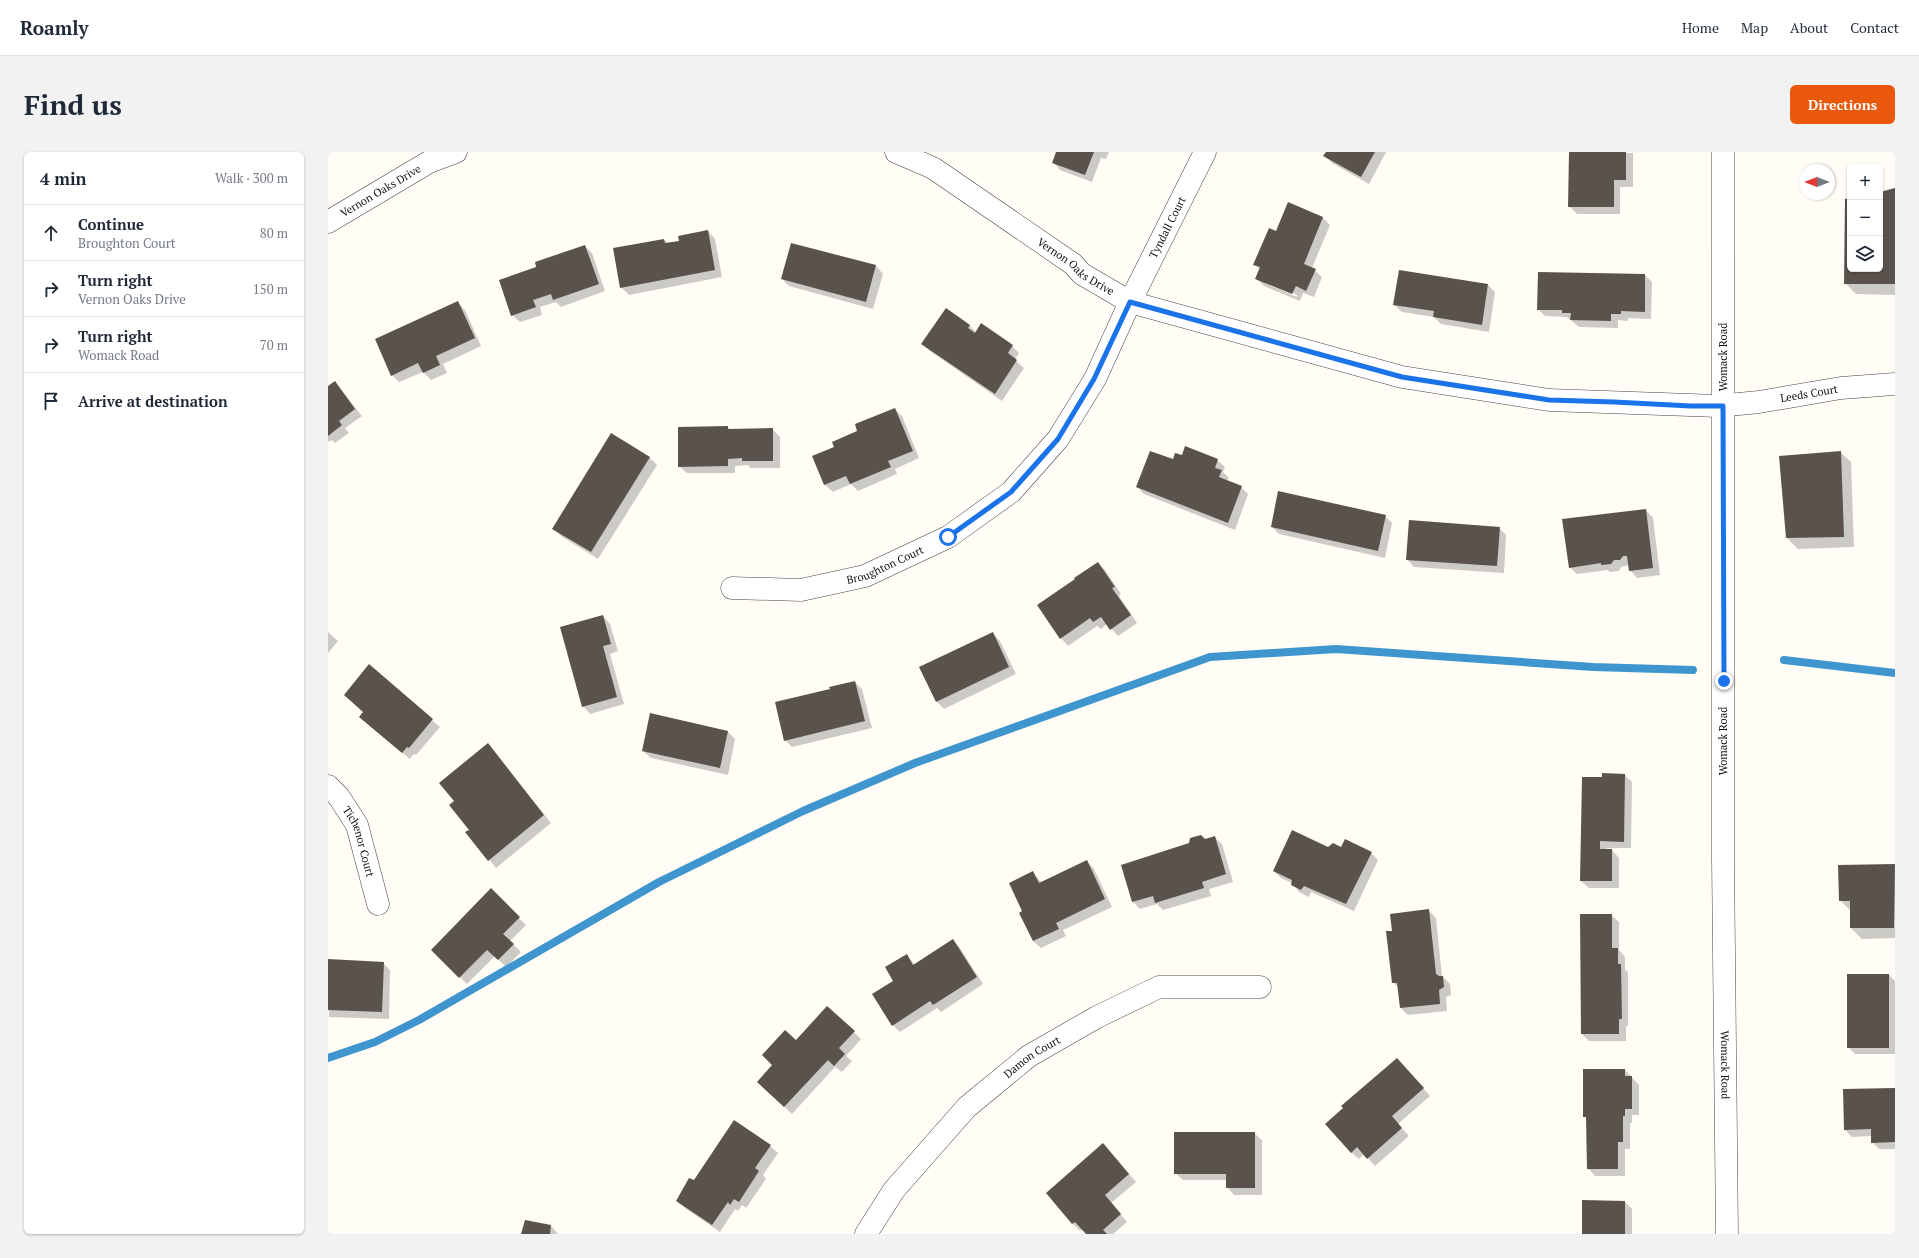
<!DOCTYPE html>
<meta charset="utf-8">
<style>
:root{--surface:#fff;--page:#f2f2f3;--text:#1f2937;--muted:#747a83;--line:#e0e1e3;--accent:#ea580c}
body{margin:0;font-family:"PT Serif",serif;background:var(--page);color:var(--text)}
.controls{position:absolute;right:12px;top:12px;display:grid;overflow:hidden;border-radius:6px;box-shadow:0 1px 3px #0004}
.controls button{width:36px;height:36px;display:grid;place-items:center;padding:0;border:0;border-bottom:1px solid var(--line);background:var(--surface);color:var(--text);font:20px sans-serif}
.compass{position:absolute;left:1471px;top:12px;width:36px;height:36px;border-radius:50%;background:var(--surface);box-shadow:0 1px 3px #0004;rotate:270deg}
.stop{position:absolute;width:12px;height:12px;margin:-9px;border:3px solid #1a73e8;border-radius:50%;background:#fff}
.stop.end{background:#1a73e8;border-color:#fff;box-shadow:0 1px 4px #0008}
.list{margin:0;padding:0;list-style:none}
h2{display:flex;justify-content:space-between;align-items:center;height:52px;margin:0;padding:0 16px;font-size:17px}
h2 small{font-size:13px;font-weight:400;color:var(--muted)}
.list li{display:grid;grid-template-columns:26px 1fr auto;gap:12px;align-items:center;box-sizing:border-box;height:56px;padding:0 16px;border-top:1px solid var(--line)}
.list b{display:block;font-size:15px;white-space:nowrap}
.list p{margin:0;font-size:13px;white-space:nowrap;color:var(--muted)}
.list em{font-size:13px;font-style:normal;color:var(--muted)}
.icon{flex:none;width:22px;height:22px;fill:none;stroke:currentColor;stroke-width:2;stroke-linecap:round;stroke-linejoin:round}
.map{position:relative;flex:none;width:1567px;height:1082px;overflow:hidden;border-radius:6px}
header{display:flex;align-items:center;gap:24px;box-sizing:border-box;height:56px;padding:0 20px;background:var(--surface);border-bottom:1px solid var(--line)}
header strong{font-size:19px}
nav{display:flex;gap:22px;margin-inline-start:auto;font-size:14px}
.intro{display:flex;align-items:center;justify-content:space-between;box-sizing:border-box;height:96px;padding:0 24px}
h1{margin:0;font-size:28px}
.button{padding:10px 18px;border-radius:6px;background:var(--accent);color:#fff;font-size:14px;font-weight:700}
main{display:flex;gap:24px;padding:0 24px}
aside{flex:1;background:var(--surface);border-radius:6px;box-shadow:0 1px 3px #0004}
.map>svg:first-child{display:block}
</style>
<header>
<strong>Roamly</strong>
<nav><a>Home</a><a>Map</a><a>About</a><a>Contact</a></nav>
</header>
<div class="intro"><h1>Find us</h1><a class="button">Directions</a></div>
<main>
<aside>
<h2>4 min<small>Walk · 300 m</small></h2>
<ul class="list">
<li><svg class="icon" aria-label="ahead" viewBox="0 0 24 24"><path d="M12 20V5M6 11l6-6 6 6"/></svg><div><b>Continue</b><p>Broughton Court</p></div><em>80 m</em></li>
<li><svg class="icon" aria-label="right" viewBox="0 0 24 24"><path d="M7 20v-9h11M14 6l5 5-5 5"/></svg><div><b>Turn right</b><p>Vernon Oaks Drive</p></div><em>150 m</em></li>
<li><svg class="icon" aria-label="right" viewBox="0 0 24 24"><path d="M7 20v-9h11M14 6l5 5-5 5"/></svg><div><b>Turn right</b><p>Womack Road</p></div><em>70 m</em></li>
<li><svg class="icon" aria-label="arrive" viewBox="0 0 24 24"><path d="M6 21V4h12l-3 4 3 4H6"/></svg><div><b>Arrive at destination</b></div></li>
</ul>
</aside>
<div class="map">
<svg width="1567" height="1082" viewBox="0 0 1567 1082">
<rect width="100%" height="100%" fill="#fffdf5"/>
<g fill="#0003" fill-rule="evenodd">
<polygon points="729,0 781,0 778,7 773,6 764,30 732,18 725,10"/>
<polygon points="999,0 1058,0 1041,32 1004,11 997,4"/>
<polygon points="1242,0 1305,1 1305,35 1292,35 1292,62 1249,62 1241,54"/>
<polygon points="1567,37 1567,143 1528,142 1517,131 1522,47 1522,117 1552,117 1552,41"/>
<path d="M961 51 995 66 1002 73 984 116 994 125 986 145 975 141 972 149 936 134 928 126 932 118 927 112 948 81ZM936 129 969 143V145L936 131Z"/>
<polygon points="380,79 387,87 394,125 301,143 293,135 336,88 340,92 352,90"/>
<polygon points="257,94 264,101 277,139 233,155 228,150 212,155 214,163 192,170 184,163 210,116"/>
<polygon points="548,114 555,122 545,157 461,134 454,127"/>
<polygon points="1072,119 1160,133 1167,140 1161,180 1113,172 1106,165 1074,160 1066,153"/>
<polygon points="1317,123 1324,130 1323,167 1300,166 1300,169 1290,168 1290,176 1251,175 1239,165 1217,164 1210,157"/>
<polygon points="130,151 137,158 153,194 115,212 119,221 103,228 95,220 71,230 64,223"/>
<polygon points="641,173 648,180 684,194 691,201 687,208 696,216 674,249 602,199 595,192"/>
<polygon points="7,230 34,264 17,276 21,281 7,291 4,288 0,290 0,235"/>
<polygon points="567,257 574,264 591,306 567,317 569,322 530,339 523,332 505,340 497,333 486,305 507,296"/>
<polygon points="400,275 402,278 444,277 452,285 452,316 422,316 420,313 407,314 407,321 359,321 351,314"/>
<polygon points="283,282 322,306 329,313 270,407 233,384 225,376"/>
<polygon points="1512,300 1523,310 1526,395 1470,397 1459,386"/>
<polygon points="855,305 889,308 897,315 895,320 901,326 899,329 913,335 920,342 907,378 816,342 809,335 845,309"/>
<polygon points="1318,358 1325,366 1332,423 1309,426 1302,418 1301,413 1293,415 1291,419 1282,420 1280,418 1249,422 1242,415"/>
<polygon points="1057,364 1064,371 1057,406 951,382 944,375"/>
<polygon points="1171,376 1178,383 1176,421 1086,415 1079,407"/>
<polygon points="770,411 777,418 793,442 791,444 809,471 790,484 779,472 773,477 769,474 740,494 733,486"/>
<polygon points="275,464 282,472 290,499 282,502 296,552 262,562 255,554"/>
<polygon points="0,480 10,489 0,501"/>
<polygon points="664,481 672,489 688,522 616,557 609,550 592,516"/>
<polygon points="41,514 112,575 88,603 86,602 82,607 40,572 36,561"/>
<polygon points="527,530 534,537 544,576 464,595 457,588"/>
<polygon points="400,580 407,587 400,623 323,606 315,599"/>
<polygon points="160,592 223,671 168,716 139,680 142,678 127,649"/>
<polygon points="1297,623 1304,630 1303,696 1279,696 1279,698 1284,698 1291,706 1291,736 1261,736 1253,729 1275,626"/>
<polygon points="886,685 894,692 905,730 881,737 883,744 835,758 829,752 812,757 805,750 877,688"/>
<polygon points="1000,696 1043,701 1050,708 1026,759 983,740 981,745 971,740 964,731 953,726 946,719"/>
<polygon points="759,709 766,717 784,755 735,778 738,784 713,796 705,789 692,762 696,760 705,721 714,731"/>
<polygon points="1567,713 1567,786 1534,787 1523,776 1523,759 1512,748 1511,714"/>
<polygon points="163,738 198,773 182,789 193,800 178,815 167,804 139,832 104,798"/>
<polygon points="1100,758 1108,766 1114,824 1122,832 1123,843 1118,845 1119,859 1080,863 1073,856 1071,836 1065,830"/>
<polygon points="1253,763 1283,763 1291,770 1291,798 1297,805 1297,818 1300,820 1300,874 1298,874 1298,889 1261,889 1254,882"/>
<polygon points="625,788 632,796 655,832 613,860 609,856 572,880 565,873 566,829 578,803 587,813"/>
<polygon points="0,808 55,811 62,818 61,867 1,865"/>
<polygon points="1561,823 1567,829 1567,902 1527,902 1520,895"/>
<polygon points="499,855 533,887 518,904 524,909 514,920 507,915 464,962 437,937 468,889"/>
<polygon points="1076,915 1102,944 1070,972 1081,984 1047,1014 1036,1002 1031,1007 1023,1000"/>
<polygon points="1297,918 1311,933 1311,963 1304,963 1304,971 1302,971 1302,997 1297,997 1297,1024 1267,1024 1260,1016 1259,968 1256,964"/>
<polygon points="1567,937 1567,997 1551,997 1544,990 1544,984 1524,985 1517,978"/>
<polygon points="406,969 442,994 450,1001 435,1023 438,1027 418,1056 414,1053 410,1059 407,1057 392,1080 357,1056 349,1049 366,1030"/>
<polygon points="926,981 934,988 934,1043 906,1043 899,1035 899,1028 855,1028 847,1021"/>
<polygon points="775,992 808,1030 783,1051 799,1070 785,1082 759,1082 755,1077 752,1079 745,1072 719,1041"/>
<polygon points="1297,1050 1304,1057 1304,1082 1255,1082"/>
<polygon points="223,1074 230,1082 195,1082"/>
</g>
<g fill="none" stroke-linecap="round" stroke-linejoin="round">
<g stroke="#3f96cf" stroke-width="8">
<polyline points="1456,508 1567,521"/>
<polyline points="0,906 47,890 91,868 331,730 475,659 587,611 882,505 1008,497 1265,515 1365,518"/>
</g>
</g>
<g fill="#5a524d">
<polygon points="728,0 766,0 757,23 724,11"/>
<polygon points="998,0 1047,0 1033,25 995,4"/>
<polygon points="1241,0 1298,0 1298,28 1286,28 1286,55 1240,55"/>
<polygon points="1567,36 1567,132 1516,132 1517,47 1522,46 1522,117 1552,117 1552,40"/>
<polygon points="960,50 995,65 976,112 988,117 978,139 968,134 964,142 927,127 932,115 925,113 941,76 948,79"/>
<polygon points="380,78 387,118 292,136 285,96 336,87 337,91 351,89 350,84"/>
<polygon points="463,91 548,113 538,150 453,127"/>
<polygon points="257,93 271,132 225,148 223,142 205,148 208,155 183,164 171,128 208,115 207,110"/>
<polygon points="1071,118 1160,132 1154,173 1105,165 1106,159 1065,153"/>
<polygon points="1210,120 1317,122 1317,160 1293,159 1293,162 1283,162 1283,169 1242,168 1243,161 1234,161 1234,158 1209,158"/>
<polygon points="130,149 147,186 108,204 112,213 95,221 90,211 63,224 47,187"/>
<polygon points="618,156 642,173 640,176 647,181 653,171 685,193 680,201 689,208 667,242 593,192"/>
<polygon points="7,229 27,257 11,269 14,273 0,284 0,234"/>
<polygon points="567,256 585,299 560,309 563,315 522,332 518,324 496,333 484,304 506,295 504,290 529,279 527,272"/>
<polygon points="400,274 400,277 445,276 445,309 414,309 414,306 400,307 400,314 350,315 350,275"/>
<polygon points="283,281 322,305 263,400 224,377"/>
<polygon points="857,294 890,307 887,316 894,318 891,325 914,334 900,371 808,335 822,299 845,307 847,301 854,303"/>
<polygon points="1513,299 1516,385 1458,386 1451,304"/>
<polygon points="950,339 1058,363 1050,399 943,375"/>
<polygon points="1318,357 1325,416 1301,419 1299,404 1295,404 1292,408 1286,408 1283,412 1273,413 1273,411 1241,416 1234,367"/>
<polygon points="1081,368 1172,375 1169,414 1078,408"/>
<polygon points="770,410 787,435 784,436 803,463 782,478 773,465 765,470 762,466 732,487 709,453 747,427 746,426"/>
<polygon points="275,463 283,492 275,494 289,545 254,555 232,475"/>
<polygon points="665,480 681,515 608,550 591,515"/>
<polygon points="41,512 105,567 81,596 79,595 74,601 31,565 35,560 16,543"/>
<polygon points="527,529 537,569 456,589 447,550 502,537 501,535"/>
<polygon points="322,561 400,579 392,616 314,599"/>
<polygon points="160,591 216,663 160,709 137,680 141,678 121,653 126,649 111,631"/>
<polygon points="1274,621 1297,622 1296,690 1272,689 1272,697 1284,697 1284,729 1252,729 1254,625 1274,625"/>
<polygon points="964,678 1000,695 1005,691 1013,695 1017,687 1044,700 1018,752 976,734 973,738 963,733 964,728 945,719"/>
<polygon points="873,683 877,687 887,684 898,722 874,730 876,736 827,751 825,744 804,750 793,713 861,691 862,686"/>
<polygon points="759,708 777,747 728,771 731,777 705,789 691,761 694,759 681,731 705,719 711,731"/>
<polygon points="1567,712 1566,776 1522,776 1522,749 1511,749 1510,713"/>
<polygon points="163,736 192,765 175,782 186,792 170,808 159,798 131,826 103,798"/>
<polygon points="1101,757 1108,822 1111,824 1115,824 1116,835 1111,838 1112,852 1072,856 1069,831 1064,831 1058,779 1064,779 1062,762"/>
<polygon points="1252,762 1284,762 1284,796 1290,796 1290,812 1293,812 1294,867 1291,867 1291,882 1253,882"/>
<polygon points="625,787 649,825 605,853 602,849 564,874 544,842 565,829 557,815 579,802 585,813"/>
<polygon points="0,807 56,810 54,860 0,858"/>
<rect x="1519" y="822" width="42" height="74"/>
<polygon points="499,854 527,879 511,896 517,902 506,914 500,908 456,955 429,930 444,913 434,903 457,878 468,888"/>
<polygon points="1069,906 1096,936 1064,964 1074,976 1039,1007 1029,995 1023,1001 997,972 1015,956 1013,954"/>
<polygon points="1255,917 1297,917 1297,924 1304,924 1304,957 1297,957 1297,964 1295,964 1295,990 1290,990 1290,1017 1259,1017 1258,965 1255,965"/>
<polygon points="1567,936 1567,990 1543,991 1543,977 1516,978 1515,937"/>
<polygon points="406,968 443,993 427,1016 431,1019 411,1050 406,1047 402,1053 400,1050 384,1073 348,1049 361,1026 366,1028"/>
<polygon points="846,980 927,980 927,1036 898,1036 898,1022 846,1022"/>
<polygon points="775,991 801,1022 777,1043 793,1062 775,1078 779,1082 758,1082 747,1070 744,1072 718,1041"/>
<polygon points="1254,1048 1297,1049 1297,1082 1254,1082"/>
<polygon points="197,1068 223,1073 222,1082 193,1082"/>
</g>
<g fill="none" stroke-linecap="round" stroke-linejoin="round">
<g stroke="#444" stroke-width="23">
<g id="minor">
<path id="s1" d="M568 0 605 16 745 112 754 122 802 150 1074 225 1221 248 1390 254 1431 250 1513 236 1567 232"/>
<path id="s2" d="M1395 0V707L1399 1082"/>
<path id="s3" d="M0 70 101 10 128 0"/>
<path id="s4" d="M404 436 473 438 537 424 620 385 683 340 730 287 767 227 802 150 877 0"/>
<path id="s5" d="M0 634 11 645 29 673 50 752"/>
<path id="s6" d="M538 1082 566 1038 639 955 701 904 769 865 831 835H932"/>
</g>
</g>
<use href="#minor" stroke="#fff" stroke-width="22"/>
</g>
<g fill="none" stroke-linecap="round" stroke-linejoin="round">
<polyline stroke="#1a73e8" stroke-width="5" points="620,385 683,340 730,287 766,227 802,150 1074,225 1221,248 1286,250 1363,254 1395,254 1396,529"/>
</g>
<g text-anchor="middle" stroke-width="4" stroke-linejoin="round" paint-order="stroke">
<g font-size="11" fill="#111" stroke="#fff">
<text dy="4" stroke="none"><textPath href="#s3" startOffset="61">Vernon Oaks Drive</textPath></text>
<text dy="4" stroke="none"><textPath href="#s4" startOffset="613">Tyndall Court</textPath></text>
<text dy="4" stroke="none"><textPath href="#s1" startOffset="214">Vernon Oaks Drive</textPath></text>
<text transform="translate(1395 205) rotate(-90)" y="4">Womack Road</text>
<text dy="4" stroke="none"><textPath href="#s1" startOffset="971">Leeds Court</textPath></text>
<text dy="4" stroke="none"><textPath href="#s4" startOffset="157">Broughton Court</textPath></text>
<text transform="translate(1395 589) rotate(-90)" y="4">Womack Road</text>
<text dy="4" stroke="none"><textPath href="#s5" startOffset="65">Tichenor Court</textPath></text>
<text dy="4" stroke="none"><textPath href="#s6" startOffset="245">Damon Court</textPath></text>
<text dy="4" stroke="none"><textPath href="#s2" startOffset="913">Womack Road</textPath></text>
</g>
</g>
</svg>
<div class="controls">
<button>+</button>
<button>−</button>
<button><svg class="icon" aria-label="layers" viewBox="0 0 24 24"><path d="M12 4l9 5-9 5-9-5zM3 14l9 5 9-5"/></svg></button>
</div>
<svg class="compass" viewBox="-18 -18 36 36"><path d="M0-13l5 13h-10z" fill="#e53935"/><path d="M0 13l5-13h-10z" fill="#747a83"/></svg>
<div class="stop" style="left:620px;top:385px"></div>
<div class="stop end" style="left:1396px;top:529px"></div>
</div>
</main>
